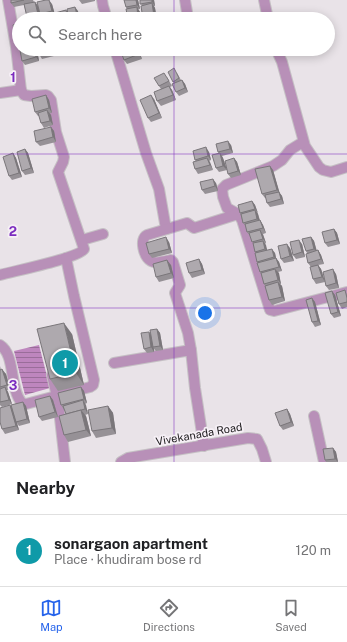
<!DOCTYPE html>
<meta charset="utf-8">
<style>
:root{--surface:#fff;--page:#f6f6f6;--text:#202124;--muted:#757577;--line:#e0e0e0;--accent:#2563eb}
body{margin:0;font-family:"Public Sans",sans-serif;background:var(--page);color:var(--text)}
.you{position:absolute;left:205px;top:313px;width:14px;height:14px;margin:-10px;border:3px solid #fff;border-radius:50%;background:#1a73e8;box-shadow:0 0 0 6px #1a73e833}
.badge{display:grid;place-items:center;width:26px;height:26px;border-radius:50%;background:var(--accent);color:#fff;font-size:13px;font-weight:700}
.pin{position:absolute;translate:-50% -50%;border:2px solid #fff;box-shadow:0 1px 4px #0006}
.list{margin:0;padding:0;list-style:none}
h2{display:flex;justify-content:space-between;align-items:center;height:52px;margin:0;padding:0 16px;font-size:17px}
h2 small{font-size:13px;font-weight:400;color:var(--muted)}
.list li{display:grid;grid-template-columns:26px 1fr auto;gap:12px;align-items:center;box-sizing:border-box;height:72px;padding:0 16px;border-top:1px solid var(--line)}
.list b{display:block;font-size:15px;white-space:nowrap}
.list p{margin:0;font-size:13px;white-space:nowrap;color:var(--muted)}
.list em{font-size:13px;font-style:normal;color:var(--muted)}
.icon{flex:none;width:22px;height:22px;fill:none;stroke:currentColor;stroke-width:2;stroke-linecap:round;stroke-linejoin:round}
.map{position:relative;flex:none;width:347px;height:462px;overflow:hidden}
.search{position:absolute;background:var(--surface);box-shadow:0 2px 10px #0003;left:12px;right:12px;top:12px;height:44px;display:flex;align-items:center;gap:10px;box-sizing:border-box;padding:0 14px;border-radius:22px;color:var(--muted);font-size:15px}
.sheet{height:124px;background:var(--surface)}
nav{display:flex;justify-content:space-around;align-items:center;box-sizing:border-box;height:56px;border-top:1px solid var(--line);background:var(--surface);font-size:11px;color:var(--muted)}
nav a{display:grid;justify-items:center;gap:2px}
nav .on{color:var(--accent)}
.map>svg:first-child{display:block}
</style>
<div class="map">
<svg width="347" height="462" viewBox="0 0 347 462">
<defs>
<pattern id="water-rules" width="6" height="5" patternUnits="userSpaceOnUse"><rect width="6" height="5" fill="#be86be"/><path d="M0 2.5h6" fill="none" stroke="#9a6d9a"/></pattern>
</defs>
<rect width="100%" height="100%" fill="#e9e3e8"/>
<polygon fill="url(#water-rules)" points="39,345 50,388 25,395 14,351"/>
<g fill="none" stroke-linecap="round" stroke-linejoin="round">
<g stroke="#c5c0c4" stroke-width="12">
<g id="minor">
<polyline points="102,0 103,6 107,19"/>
<polyline points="185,0 187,12"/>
<polyline points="264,0 268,19"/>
<polyline points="115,49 146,153 159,189 166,229"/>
<polyline points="276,49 282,62 305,146 319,167 323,170 331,172 347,167"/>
<polyline points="0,93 21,90"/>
<polyline points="303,142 290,150 282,160 273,166 226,185 222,189 223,197 227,208 238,214 242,220 270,310 274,311 347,292"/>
<polyline points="82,240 103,234"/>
<path d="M0 275C14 271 79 258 84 249L58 172 63 162 64 157 56 132 51 100 48 96 46 95 31 96 24 95 21 90 16 47 8 0"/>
<path d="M0 345C16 355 9 389 22 403L26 404 90 387 93 385 94 380 74 296 66 258"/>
<path d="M191 350 188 333 175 293 180 285 173 262 171 260C166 261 155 264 151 261 144 257 139 239 147 235L187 223 194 228 238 214"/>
<polyline points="114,363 191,350 195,388 204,446"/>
<polyline points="52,375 58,401 65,462"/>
<polyline points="314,416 324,462"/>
<polyline points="121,462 128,458 248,438 257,439 262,449 266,462"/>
</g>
</g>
<use href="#minor" stroke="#b890b8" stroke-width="10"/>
</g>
<g fill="#969196">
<polygon points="11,0 33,0 34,2 35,2 38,6 41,18 43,17 40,14 52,4 55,15 49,16 51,19 29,19 27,17 24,5 14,7 11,3"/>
<polygon points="79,0 95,0 95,1 82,4"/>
<polygon points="124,0 138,0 140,9 138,9 140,12 127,9 126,7"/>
<polygon points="154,0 155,6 154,6 155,8 156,17 143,19 142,5 140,4"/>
<polygon points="19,23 19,41 16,37"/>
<polygon points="22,49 35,49 37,50 39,61 25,65 22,61"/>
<polygon points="52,49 54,56 42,59 39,54"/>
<polygon points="138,49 142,59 127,64 124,60"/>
<polygon points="177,73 181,80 182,80 185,84 188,92 179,96 176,92 174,83 173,82"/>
<polygon points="167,77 172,86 170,87 172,90 176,100 161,106 157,101 161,89 159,86"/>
<polygon points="46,95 49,100 52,113 50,113 51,115 53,125 44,128 41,123 39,116 38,116 35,112"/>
<polygon points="154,99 162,118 151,122 148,118"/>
<polygon points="51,127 54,131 56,142 40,146 36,142"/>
<polygon points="231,145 233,153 222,156 223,158 227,170 219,172 216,168 219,154 218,152"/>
<polygon points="25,149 28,153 34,173 25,175 22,171"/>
<polygon points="209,152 211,160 209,161 213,170 198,174 195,169 196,161 195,160"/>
<polygon points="13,153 16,158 22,177 12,180 9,176"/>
<polygon points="234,158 237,162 241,175 231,178 228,174"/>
<polygon points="270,166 273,170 279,192 282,196 284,204 270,207 267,203 266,198 265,198 262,194"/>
<polygon points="216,183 218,191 205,194 202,190"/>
<polygon points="252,201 255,205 260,220 263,225 266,233 263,234 266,243 265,244 267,250 275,253 276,258 279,262 282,271 278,272 281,284 280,284 282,286 285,301 272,305 269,300 265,286 264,284 261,274 260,272 256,253 253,243 250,236 247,232 246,226 243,223 240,213"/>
<polygon points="334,229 337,233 340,244 328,247 325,243"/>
<polygon points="311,237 314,241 317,251 318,250 321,255 324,264 318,265 321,269 325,282 316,284 313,279 311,267 308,263 307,253 306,251"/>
<polygon points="169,242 172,253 152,258 149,254"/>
<polygon points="302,244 305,257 296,259 293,255"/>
<polygon points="290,248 294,261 284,263 281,259"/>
<polygon points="199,259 202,264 205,274 192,278 189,273"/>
<polygon points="171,265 174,278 159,282 156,277"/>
<polygon points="336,274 339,288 329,290 326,286"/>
<polygon points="332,291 335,295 341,316 334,318 331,314"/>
<polygon points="347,293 347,307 342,309 339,304"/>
<polygon points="312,298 315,302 321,325 315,327 312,322"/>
<polygon points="157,329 160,333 163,350 156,351 154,349 154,352 147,353 144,349 149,332 150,334"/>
<polygon points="72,334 84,385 58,391 50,379"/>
<polygon points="0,366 1,370 6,374 10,389 7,390 8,392 12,404 2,407 0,405"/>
<polygon points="81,387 84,391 87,403 85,404 88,414 85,415 86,416 91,436 68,442 64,435 66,414 65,409 64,410 61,405"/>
<polygon points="50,396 53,400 58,417 42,421 39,417"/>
<polygon points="23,402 26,406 30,423 19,426 17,423 19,430 5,434 2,429 10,405 12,408"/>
<polygon points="108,406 113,413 116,434 96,438 92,431"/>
<polygon points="287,409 290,414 294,426 283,430 280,426"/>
<polygon points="333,448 336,452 338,462 326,462 325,460"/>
</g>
<g fill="#7a767a">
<polygon points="49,0 52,4 55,15 52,11"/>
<polygon points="136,0 138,0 140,9 137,5"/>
<polygon points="152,0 154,0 155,6 152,2"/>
<polygon points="35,2 38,6 41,19 38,14"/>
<polygon points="152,3 155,8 157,19 156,19 154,16"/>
<polygon points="75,7 78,11 80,19 78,19"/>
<polygon points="137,7 140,12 141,19 138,19"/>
<polygon points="66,10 69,14 70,19 68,19"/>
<polygon points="34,49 35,49 37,50 39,61 36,57"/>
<polygon points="50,49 52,49 54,56 51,51"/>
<polygon points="137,49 138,49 142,59 139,54"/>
<polygon points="182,80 185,84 188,92 185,88"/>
<polygon points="169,86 172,90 176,100 173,95"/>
<polygon points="46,95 49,100 52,113 49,108"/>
<polygon points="151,95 154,99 162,118 159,113"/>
<polygon points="47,110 51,115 53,125 50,121"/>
<polygon points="51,127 54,131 56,142 53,137"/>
<polygon points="228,141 231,145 233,153 230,149"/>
<polygon points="206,147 209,152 211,160 208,156"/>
<polygon points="25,149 28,153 34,173 31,168"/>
<polygon points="13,153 16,158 22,177 19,173"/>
<polygon points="220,153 223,158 227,170 223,166"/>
<polygon points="207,158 210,162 213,170 210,165"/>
<polygon points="234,158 237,162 241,175 238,171"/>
<polygon points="270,166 273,170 280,194 277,190"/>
<polygon points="213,179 216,183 218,191 215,186"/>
<polygon points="279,192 282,196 284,204 281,199"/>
<polygon points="252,201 255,205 258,213 255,209"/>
<polygon points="255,210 258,214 260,223 257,219"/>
<polygon points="260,220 263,225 266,233 263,228"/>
<polygon points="334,229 337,233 340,244 337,240"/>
<polygon points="260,230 263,235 266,243 263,239"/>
<polygon points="166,237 169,242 172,253 169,249"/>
<polygon points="311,237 314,241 317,253 314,249"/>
<polygon points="299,240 302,244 305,257 302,252"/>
<polygon points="263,241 266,245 268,254 265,249"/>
<polygon points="287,244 290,248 294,261 290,256"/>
<polygon points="272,249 275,253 276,258 279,262 282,271 279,267 277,262 274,257"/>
<polygon points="318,250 321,255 324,264 321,259"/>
<polygon points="199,259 202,264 205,274 202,270"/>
<polygon points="167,260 171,265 174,278 171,273"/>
<polygon points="318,265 321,269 325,282 322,277"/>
<polygon points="275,269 279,273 281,284 278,280"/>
<polygon points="333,269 336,274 339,288 336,283"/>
<polygon points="278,282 282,286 285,301 282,297"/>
<polygon points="332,291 335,295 341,316 338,312"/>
<polygon points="312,298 315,302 321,325 318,321"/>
<polygon points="64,323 72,334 84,385 76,373"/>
<polygon points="157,329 160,333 163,350 160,346"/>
<polygon points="149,332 152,336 153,347 154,349 154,352 151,347"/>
<polygon points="2,369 6,374 10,389 7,385"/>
<polygon points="5,387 8,392 12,404 9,400"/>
<polygon points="81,387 84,391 87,403 84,399"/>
<polygon points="50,396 53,400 58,417 55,412"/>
<polygon points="83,400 86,405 88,414 85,409"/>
<polygon points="23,402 26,406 30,423 27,419"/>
<polygon points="10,405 13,410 19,430 16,426"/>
<polygon points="108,406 113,413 116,434 112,428"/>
<polygon points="287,409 290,414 294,426 291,422"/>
<polygon points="81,410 86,416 91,436 86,430"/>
<polygon points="333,448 336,452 338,462 335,459"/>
</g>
<g fill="#aea9ae" stroke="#7a767a">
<polygon points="11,0 24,0 11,3"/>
<polygon points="46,0 49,0 52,11 40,14 37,2"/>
<polygon points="124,0 136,0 137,5 126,7"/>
<polygon points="140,0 152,0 152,2 140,4"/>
<polygon points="35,2 38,14 27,17 24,4"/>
<polygon points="152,3 154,16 143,19 141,6"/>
<polygon points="75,7 78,19 69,19 67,9"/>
<polygon points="137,7 138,19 128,19 126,9"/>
<polygon points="66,10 68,19 56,19 55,13"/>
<polygon points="96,14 97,19 79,19"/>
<polygon points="48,16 49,19 40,19 40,18"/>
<polygon points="161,16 161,19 143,19"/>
<polygon points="19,23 19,36 16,37 13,25"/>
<polygon points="22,49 34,49 36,57 22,61 20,50"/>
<polygon points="37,49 50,49 51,51 39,54"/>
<polygon points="120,49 137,49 139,54 124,60"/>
<polygon points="174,68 179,78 173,82 168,72"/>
<polygon points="164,73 169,81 159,86 154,78"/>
<polygon points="182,80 185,88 176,92 172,84"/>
<polygon points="169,86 173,95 157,101 154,92"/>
<polygon points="46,95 49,108 35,112 32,99"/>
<polygon points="151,95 159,113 148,118 140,100"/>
<polygon points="47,110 50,121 41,123 38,113"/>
<polygon points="51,127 53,137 36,142 34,131"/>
<polygon points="228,141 230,149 218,152 216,144"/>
<polygon points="206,147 208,156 195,160 193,151"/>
<polygon points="25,149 31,168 22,171 17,152"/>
<polygon points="13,153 19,173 9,176 3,157"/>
<polygon points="220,153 223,166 216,168 212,155"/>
<polygon points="207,158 210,165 195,169 193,162"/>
<polygon points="234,158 238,171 228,174 225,161"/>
<polygon points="270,166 277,190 262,194 255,169"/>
<polygon points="213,179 215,186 202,190 200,182"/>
<polygon points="279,192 281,199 267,203 265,195"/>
<polygon points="252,201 255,209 240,213 238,205"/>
<polygon points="255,210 257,219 243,223 241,214"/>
<polygon points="260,220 263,228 247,232 245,224"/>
<polygon points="334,229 337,240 325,243 322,232"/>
<polygon points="260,230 263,239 252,242 249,233"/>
<polygon points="166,237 169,249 149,254 146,243"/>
<polygon points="311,237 314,249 306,251 302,239"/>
<polygon points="299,240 302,252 293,255 290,242"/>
<polygon points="263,241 265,249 255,252 253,243"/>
<polygon points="287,244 290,256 281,259 278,246"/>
<polygon points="272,249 274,257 257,262 255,253"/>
<polygon points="318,250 321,259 308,263 306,254"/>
<polygon points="276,258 279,267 260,272 257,263"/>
<polygon points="199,259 202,270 189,273 186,263"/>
<polygon points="167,260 171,273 156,277 153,264"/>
<polygon points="318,265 322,277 313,279 310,267"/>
<polygon points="275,269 278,280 264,284 261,273"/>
<polygon points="333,269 336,283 326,286 323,272"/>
<polygon points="278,282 282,297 269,300 265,286"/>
<polygon points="345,290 347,298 347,302 339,304 336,293"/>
<polygon points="332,291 338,312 331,314 325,293"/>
<polygon points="312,298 318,321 312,322 306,300"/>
<polygon points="64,323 76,373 50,379 37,329"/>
<polygon points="157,329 160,346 153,347 150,330"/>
<polygon points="149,332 151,347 144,349 141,333"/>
<polygon points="2,369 7,385 0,387 0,370"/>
<polygon points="5,387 9,400 0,402 0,389"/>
<polygon points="81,387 84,399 61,405 58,393"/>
<polygon points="50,396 55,412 39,417 35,400"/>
<polygon points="83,400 85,409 66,414 63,406"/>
<polygon points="23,402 27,419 16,422 11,405"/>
<polygon points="10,405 16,426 2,429 0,422 0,408"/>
<polygon points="108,406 112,428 92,431 88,410"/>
<polygon points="287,409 291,422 280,426 275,413"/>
<polygon points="81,410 86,430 64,435 59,416"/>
<polygon points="333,448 335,459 325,460 323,449"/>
</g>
<path fill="none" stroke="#7b2cbf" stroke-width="1" stroke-opacity="0.55" d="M174 0V19M174 49V462M0 154H347M0 308H347"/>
<g text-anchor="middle" stroke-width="3.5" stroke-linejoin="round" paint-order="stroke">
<g font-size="11" fill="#222022" stroke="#f6f0f6">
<text transform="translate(199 434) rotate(-10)" y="4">Vivekanada Road</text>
</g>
</g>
<g font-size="13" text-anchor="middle" font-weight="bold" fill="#7b2cbf" stroke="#f6f0f6" stroke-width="3.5" stroke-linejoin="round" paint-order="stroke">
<text x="13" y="82">1</text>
<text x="13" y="236">2</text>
<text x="13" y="390">3</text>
</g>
</svg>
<div class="you"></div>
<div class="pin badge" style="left:65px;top:363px;background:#0f9aa8">1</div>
<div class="search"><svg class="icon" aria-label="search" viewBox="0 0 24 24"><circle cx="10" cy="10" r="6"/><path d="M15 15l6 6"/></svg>Search here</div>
</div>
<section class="sheet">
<h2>Nearby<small></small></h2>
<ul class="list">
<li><span class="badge" style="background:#0f9aa8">1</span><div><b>sonargaon apartment</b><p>Place · khudiram bose rd</p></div><em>120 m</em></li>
</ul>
</section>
<nav>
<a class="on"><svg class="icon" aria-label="map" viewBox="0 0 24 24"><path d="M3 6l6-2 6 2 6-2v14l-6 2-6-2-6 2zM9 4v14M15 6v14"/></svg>Map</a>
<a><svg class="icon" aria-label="directions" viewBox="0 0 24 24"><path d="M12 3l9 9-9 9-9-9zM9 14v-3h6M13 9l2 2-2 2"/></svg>Directions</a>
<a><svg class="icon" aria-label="saved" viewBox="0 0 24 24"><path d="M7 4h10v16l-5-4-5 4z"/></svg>Saved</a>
</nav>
